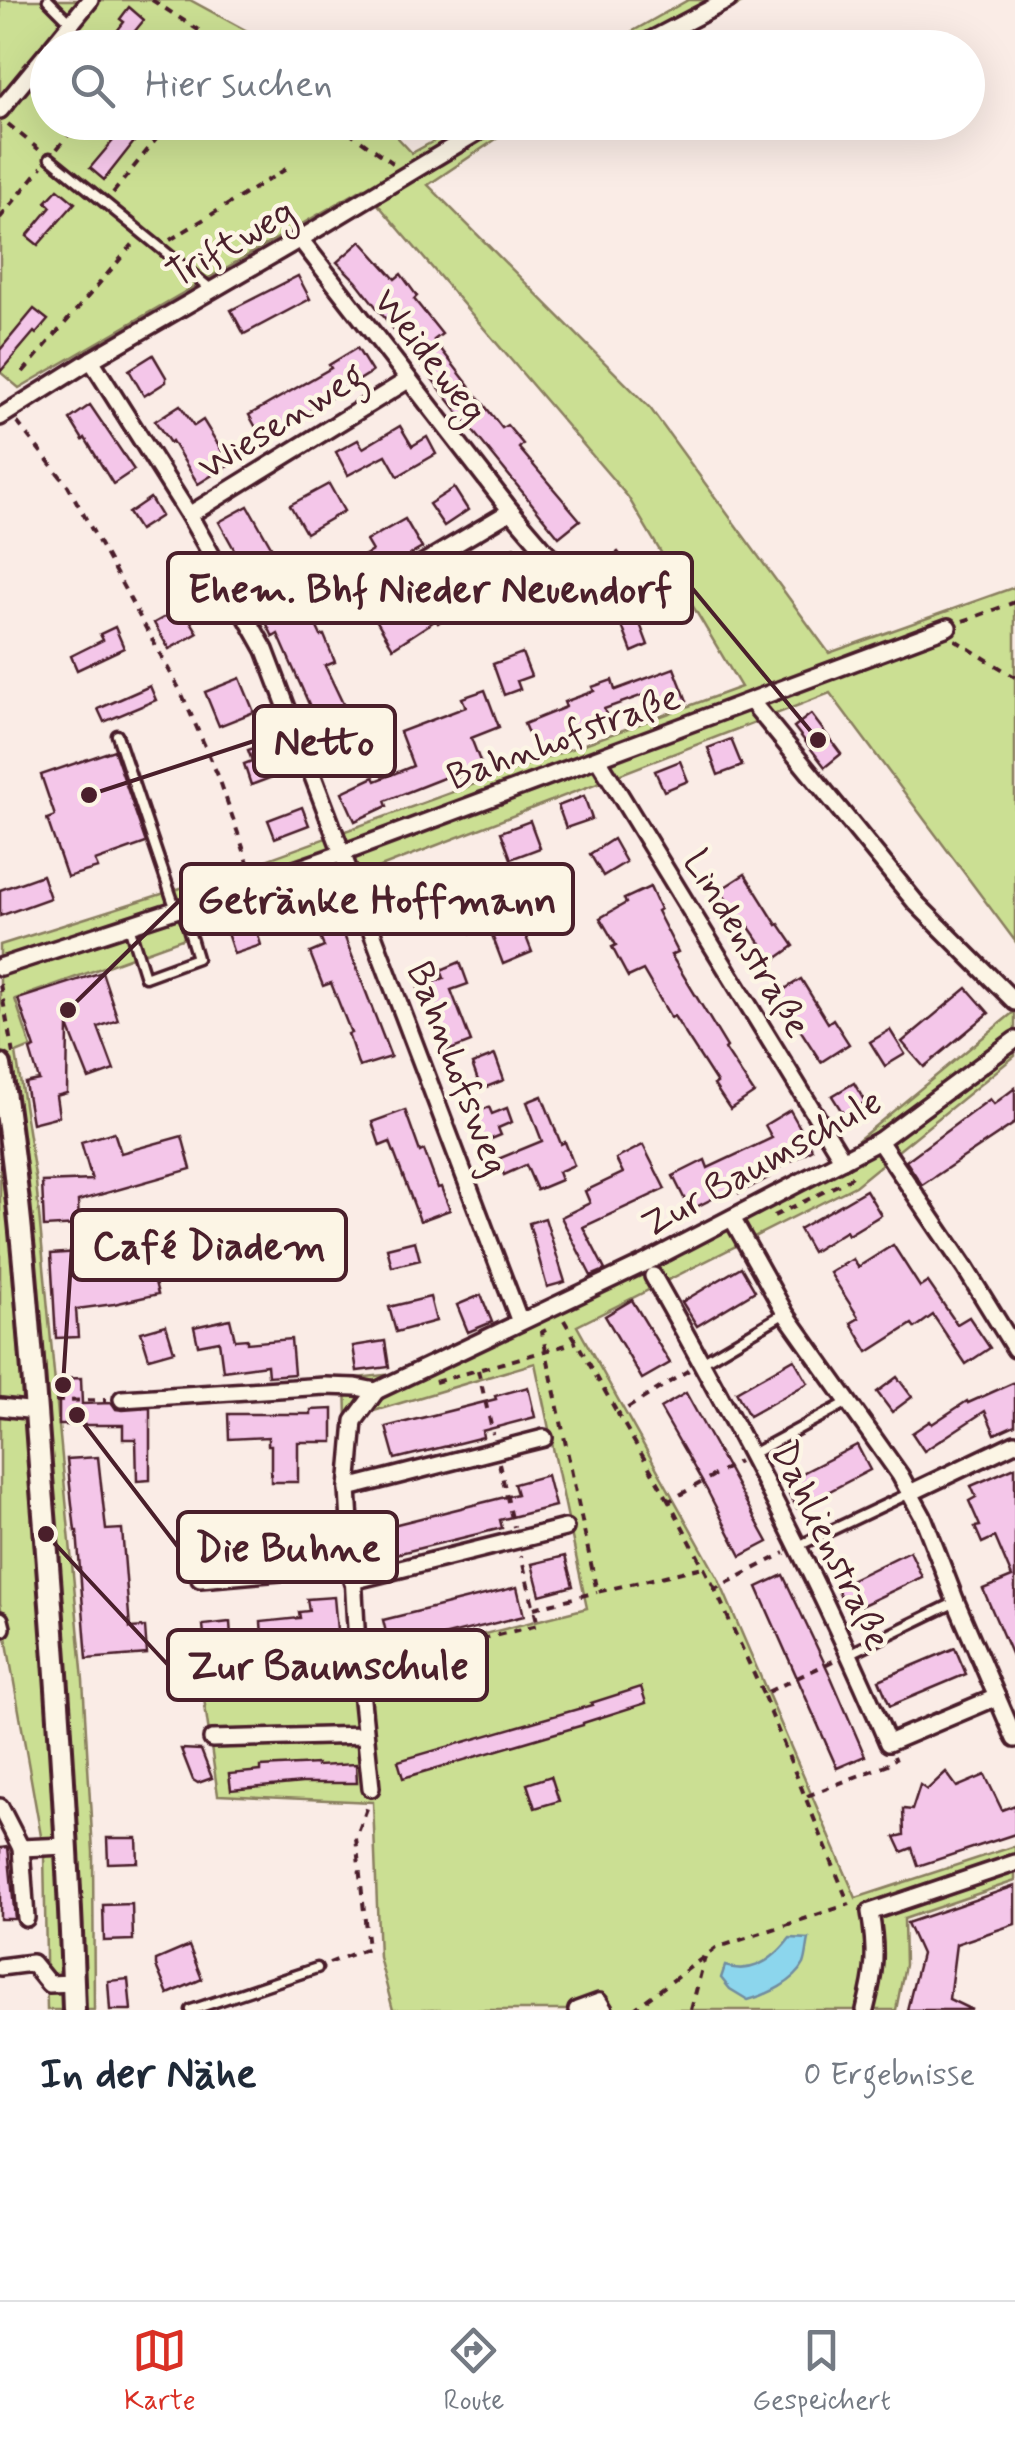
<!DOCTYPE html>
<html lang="de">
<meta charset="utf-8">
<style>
:root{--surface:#fff;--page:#f6f6f7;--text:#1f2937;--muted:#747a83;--line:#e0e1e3;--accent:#d93025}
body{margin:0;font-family:Mynerve,sans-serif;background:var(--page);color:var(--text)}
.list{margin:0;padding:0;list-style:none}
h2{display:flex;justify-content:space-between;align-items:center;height:130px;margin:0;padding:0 40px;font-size:42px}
h2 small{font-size:32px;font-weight:400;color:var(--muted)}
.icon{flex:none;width:55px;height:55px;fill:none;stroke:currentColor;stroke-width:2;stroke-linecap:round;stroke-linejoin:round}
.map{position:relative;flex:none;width:1015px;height:2010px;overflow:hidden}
.search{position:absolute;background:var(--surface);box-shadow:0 10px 40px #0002;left:30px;right:30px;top:30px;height:110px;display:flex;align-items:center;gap:25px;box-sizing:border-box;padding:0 35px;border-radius:55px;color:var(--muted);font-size:38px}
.sheet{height:290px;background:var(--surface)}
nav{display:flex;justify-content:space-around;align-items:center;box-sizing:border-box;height:140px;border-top:2px solid var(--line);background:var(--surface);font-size:28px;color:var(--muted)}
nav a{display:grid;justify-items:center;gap:5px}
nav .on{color:var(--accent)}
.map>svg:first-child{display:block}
</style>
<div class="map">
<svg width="1015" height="2010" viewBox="0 0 1015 2010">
<rect width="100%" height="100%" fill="#faece6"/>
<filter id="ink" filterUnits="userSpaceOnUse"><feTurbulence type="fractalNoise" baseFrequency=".01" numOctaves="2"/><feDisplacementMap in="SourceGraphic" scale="20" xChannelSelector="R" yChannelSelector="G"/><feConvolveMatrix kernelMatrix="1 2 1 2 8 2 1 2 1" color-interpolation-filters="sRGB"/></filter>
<g filter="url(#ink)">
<g fill="#cbdf93" stroke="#8a7f5f" stroke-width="2.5">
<polygon points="0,0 190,0 251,33 299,47 48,48 48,122 384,123 412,153 467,123 520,123 428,185 650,408 829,653 1015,587 1015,941 830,693 360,875 15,999 31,1047 16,1053 36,1182 83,1680 93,1852 94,2010 47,2010 44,1853 0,1603 0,945 241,869 741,687 628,497 364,188 19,388 0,372"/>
<polygon points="688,0 748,0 659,47 603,48"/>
<polygon points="1015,1011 1015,1056 855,1186 577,1326 718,1578 856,1898 1015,1846 1015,1881 904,1919 905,1965 896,2010 393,2010 379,1957 373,1802 218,1795 201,1678 362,1665 587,1608 535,1363 347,1419 346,1379 394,1374 829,1164"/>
</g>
<path fill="#8cd6ed" stroke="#728d9f" stroke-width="2.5" d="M790 1938 809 1939C807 1947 807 1956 804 1964 795 1982 767 1995 748 2000L730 1989 721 1978 725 1966C752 1975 774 1959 790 1938Z"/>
<g fill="#f4c6e9" stroke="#4a1f2b" stroke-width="2.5">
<polygon points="129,7 144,20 121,48 104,48 124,22 120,19"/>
<polygon points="128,123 141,133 104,180 90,168"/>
<polygon points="58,189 75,203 38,245 27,236 51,207 46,202"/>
<polygon points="361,241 395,279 401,274 417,296 414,299 442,334 434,340 502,428 507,425 523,444 519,448 580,520 559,537 468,425 356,281 337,262"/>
<polygon points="298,276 310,299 244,334 231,310"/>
<polygon points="34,309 48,320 36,334 34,332 0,372 0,350"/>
<polygon points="357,348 372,372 263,440 249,415 331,368 329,365"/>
<polygon points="153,355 166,377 166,382 144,396 129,370"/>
<polygon points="90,405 134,470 113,484 85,438 83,440 70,419"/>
<polygon points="180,405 194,426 203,420 230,464 198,484 172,441 170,443 155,421"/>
<polygon points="400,426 412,446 427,437 436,454 398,476 386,455 348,475 336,452 358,440 363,448"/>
<polygon points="329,484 344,511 306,533 290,505"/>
<polygon points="454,488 468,510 444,526 429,504"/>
<polygon points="150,498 161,516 139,530 128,513"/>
<polygon points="248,506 290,580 257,598 241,569 244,567 219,522"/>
<polygon points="405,519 422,548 365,581 366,584 335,602 322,580 372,551 366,541"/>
<polygon points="514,547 529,569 505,586 489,564"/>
<polygon points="618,552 639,580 627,589 648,645 632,652 612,600 597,612 569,575 592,557 599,566"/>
<polygon points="449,577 467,602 438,623 436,620 393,648 375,618 405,599 409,606"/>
<polygon points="305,602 321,636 324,635 335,662 325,666 345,708 341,710 352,751 325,758 320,737 323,736 278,634 273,637 265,620"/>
<polygon points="172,613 176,621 187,615 198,633 169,649 154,623"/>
<polygon points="115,627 124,648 77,670 71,656 103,640 100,634"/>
<polygon points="522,653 531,676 517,681 520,689 504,695 493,664"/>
<polygon points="674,668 687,701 672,707 669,697 647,705 643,695 604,709 608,719 556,738 557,741 535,750 524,724 566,707 564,702 594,691 592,687 612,680 615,690"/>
<polygon points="240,678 254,712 219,726 205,692"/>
<polygon points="150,686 156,700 104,722 98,709"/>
<polygon points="485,690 499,727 471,738 483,769 458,779 456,773 385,801 387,806 355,821 342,792 374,777 376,781 413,766 400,732 466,707 462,698"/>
<polygon points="811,714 841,754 825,767 794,727"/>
<polygon points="731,739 742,766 718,775 708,748"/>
<polygon points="272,742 283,773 251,785 244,764 252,761 248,750"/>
<polygon points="114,750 146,843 95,861 98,868 67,877 47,819 55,816 41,775"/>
<polygon points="680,761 688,781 664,791 655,771"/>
<polygon points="584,796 592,819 566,828 558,806"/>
<polygon points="302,807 309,825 275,838 268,820"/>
<polygon points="530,821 540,848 511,859 501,832"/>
<polygon points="613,839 626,862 603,876 590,854"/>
<polygon points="745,874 777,925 779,924 794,946 773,961 746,923 743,925 720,890"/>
<polygon points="42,875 50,898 0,916 0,890"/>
<polygon points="501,885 514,917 518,916 532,952 503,964 489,927 471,934 459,903"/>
<polygon points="650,887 660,909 657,911 678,952 671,955 727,1047 725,1049 754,1093 730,1109 714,1085 717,1083 674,1016 671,1018 643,970 628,977 612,947 616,945 600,918 626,903 624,899"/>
<polygon points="329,896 391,1057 359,1067 348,1034 351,1033 331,983 323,986 310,953 324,947 307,905"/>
<polygon points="253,919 261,945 234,954 225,927"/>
<polygon points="460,962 468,984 451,990 471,1042 445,1052 426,1000 422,1001 418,988 444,978 441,970"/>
<polygon points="102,972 118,1020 98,1027 114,1070 89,1079 68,1026 67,1093 56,1096 59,1116 32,1123 25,1083 39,1080 30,1050 35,1048 18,999"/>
<polygon points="801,979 828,1023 833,1019 849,1044 821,1062 777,994"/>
<polygon points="967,988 989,1013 924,1067 902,1042"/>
<polygon points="890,1030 905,1054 885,1066 870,1042"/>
<polygon points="495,1055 504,1080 481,1089 472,1064"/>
<polygon points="854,1083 865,1102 844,1115 832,1096"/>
<polygon points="1015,1088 1015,1123 922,1185 906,1161 990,1099 994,1104"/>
<polygon points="542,1096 561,1144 565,1142 574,1165 558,1172 561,1180 537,1190 526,1165 504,1175 498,1159 542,1141 527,1102"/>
<polygon points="489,1107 492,1114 507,1108 512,1122 498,1128 501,1135 484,1142 473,1114"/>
<polygon points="405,1110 420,1152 424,1150 438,1188 441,1187 450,1210 420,1221 390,1142 380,1146 372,1122"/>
<polygon points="790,1110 812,1149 769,1174 770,1177 739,1193 736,1187 690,1210 673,1176 705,1160 708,1168 772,1138 765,1125"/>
<polygon points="114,1132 121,1153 182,1136 191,1169 78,1201 79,1225 44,1227 42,1182 92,1180 81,1142"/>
<polygon points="643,1145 665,1189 583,1227 605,1270 591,1276 561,1217 590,1203 585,1191 623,1173 616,1159"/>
<polygon points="866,1190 881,1215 848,1235 846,1231 812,1252 799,1229"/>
<polygon points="545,1218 565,1282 547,1287 529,1223"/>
<polygon points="124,1225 126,1263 185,1247 190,1263 153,1274 158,1294 114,1304 76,1309 78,1337 56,1338 51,1254 92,1251 91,1227"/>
<polygon points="415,1241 420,1260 392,1267 387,1248"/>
<polygon points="893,1245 920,1287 928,1282 957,1324 969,1317 990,1348 966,1364 933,1315 915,1328 912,1324 868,1352 851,1323 859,1318 830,1273 853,1259 858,1267"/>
<polygon points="741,1267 755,1291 697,1326 682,1302"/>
<polygon points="481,1295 492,1322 468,1332 457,1305"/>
<polygon points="430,1297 436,1321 396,1332 389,1307"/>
<polygon points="632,1300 670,1363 642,1379 605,1316"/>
<polygon points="230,1319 235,1340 247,1339 247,1343 291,1339 294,1374 268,1376 267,1365 223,1371 219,1341 198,1345 194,1327"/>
<polygon points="166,1325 174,1351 149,1358 141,1332"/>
<polygon points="385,1341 389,1367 357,1371 353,1346"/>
<polygon points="794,1359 808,1383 749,1416 736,1392"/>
<polygon points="897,1377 912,1397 892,1412 877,1392"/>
<polygon points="81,1378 82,1404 112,1403 116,1409 123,1410 150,1408 150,1480 137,1481 136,1439 123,1439 123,1425 59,1425 59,1379"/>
<polygon points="1015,1382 1015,1425 995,1434 985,1411 924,1451 912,1433 930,1421 932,1424 967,1401 968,1403"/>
<polygon points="528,1387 535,1417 482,1431 483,1437 395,1459 386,1427 496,1399 495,1396"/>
<polygon points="686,1393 768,1542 741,1556 707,1490 660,1408"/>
<polygon points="333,1409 333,1442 298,1442 298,1482 271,1482 271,1445 268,1445 268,1437 229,1439 228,1414 311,1414 311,1410"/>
<polygon points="857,1445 870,1470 797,1508 783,1483"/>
<polygon points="98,1457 106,1530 122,1529 130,1628 145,1627 147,1654 87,1659 77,1531 75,1531 67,1459"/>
<polygon points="1015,1467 1015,1663 983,1589 1012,1577 995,1537 982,1543 975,1527 980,1526 969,1501 976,1497 971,1486"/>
<polygon points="547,1475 555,1506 500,1520 502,1528 384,1557 377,1529 517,1494 514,1484"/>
<polygon points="910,1551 922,1577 848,1612 836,1587"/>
<polygon points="565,1556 573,1586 540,1595 532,1564"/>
<polygon points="783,1575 831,1677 865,1756 837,1768 757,1587"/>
<polygon points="517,1587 524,1616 390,1649 383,1620"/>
<polygon points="334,1597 338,1641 263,1648 261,1622 300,1618 299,1612 309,1611 307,1599"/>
<polygon points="230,1622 232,1652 206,1654 203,1625"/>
<polygon points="955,1648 966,1674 890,1706 879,1680"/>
<polygon points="641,1687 646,1703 583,1723 583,1725 403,1778 398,1761 592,1705 591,1703"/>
<polygon points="181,1749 201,1750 212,1778 198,1783 193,1780"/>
<polygon points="317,1764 317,1766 356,1764 357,1783 302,1783 231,1790 229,1774 261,1771 261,1767"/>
<polygon points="946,1772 957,1787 985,1775 1002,1810 1015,1805 1015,1834 918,1866 912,1848 902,1852 895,1837 904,1835 903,1809 912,1810 920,1785 927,1790"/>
<polygon points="551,1776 559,1801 535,1808 527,1784"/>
<polygon points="107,1838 137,1838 138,1862 108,1863"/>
<polygon points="8,1847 15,1919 0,1919 0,1848"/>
<polygon points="1015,1886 1015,1924 956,1944 949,1999 972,2010 907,2010 921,1954 907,1923"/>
<polygon points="132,1904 133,1940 104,1941 103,1905"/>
<polygon points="189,1946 202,1979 168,1994 156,1966 156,1960"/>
<polygon points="128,1979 131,2010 110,2010 108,1981"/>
</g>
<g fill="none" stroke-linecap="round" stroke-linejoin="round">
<g stroke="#4a1f2b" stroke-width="15">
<g id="lane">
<polyline points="48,0 71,23"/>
<polyline points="50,158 212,290"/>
<polyline points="117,735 176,910"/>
<polyline points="129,926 145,977 197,958 182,908"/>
<polyline points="702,1362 785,1313"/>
<polyline points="752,1454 848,1402"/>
<polyline points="798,1546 910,1493"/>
<polyline points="851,1653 956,1602"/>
<polyline points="191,2010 317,1968"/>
</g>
</g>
<g stroke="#4a1f2b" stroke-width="22">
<g id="street">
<polyline points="51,48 90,0"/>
<polyline points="636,48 728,0"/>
<polyline points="0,110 48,52"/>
<polyline points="300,239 511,511 554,561"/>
<polyline points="91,360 189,515 265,650 520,1322"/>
<polyline points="0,417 91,360 300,239 494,122"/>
<polyline points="189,515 408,380"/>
<polyline points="341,612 511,511"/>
<polyline points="751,701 916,903 1015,1002"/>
<polyline points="598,759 843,1160"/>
<polyline points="0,967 255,884 343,853 948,627"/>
<polyline points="879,1141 965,1268 1015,1349"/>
<polyline points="732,1218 785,1313 900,1475 923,1517 956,1602 1015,1739"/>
<path d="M653 1276C739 1428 820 1582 888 1743L997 1697"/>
<polyline points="122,1399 325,1386 356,1387 376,1391 645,1263 879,1141 1015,1040"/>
<polyline points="0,1407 36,1411"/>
<polyline points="348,1488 544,1438"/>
<polyline points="910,1493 1015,1443"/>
<polyline points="200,1579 351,1566"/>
<polyline points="352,1581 565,1528"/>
<polyline points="0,1620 2,1628"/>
<polyline points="212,1739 365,1735"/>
<polyline points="371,1788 358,1662 348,1488 354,1421 376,1391"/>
<polyline points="0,1807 21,1848 66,1846"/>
<polyline points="21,1848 26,1918"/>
<polyline points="0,1967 32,1963 49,1984 73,1983"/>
<polyline points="577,2010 599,2002 604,2010"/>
<path d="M865 2010C875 1971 877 1952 870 1912L1015 1863"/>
</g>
</g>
<g stroke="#4a1f2b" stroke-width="28">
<path id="secondary" d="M0 1065C21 1197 30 1331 40 1465 55 1646 68 1828 74 2010"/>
</g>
<g stroke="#4a1f2b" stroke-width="4" stroke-dasharray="8 8" stroke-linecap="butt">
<polyline points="152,0 226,48"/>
<polyline points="140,48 147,39"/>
<polyline points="335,122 393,163"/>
<polyline points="8,124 43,153"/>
<polyline points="57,149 79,122"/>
<polyline points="113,193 170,122"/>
<polyline points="0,218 42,167"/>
<polyline points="170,240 286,169"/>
<polyline points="23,372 134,243"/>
<polyline points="17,422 68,486 181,692 219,778 250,868"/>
<polyline points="963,621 1015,602"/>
<polyline points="955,640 1015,677"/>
<polyline points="0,984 13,1054"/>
<polyline points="774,1216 846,1181 858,1172"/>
<polyline points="564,1320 618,1414"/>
<polyline points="546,1330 542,1332 597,1592 703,1567"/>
<polyline points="478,1370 493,1434"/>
<polyline points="435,1382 577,1342"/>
<polyline points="55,1401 106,1400"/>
<polyline points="499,1463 514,1527"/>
<polyline points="669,1501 618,1414 689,1370"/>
<polyline points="715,1589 669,1501 739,1461"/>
<polyline points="534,1608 597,1592"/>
<polyline points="372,1661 397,1660 538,1625 521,1556"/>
<polyline points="833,1661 763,1694 849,1904"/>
<polyline points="763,1694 715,1589 785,1553"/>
<polyline points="807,1796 896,1761 894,1756"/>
<polyline points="329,1963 368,1948 356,1838 369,1803"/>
<polyline points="633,2010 716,1948 850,1904"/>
<polyline points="691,2010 705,1957"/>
</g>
<use href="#lane" stroke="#fcf5e5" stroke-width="8"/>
<use href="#street" stroke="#fcf5e5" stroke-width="15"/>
<use href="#secondary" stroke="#fcf5e5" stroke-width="20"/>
</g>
</g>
<g text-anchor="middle" stroke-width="9" stroke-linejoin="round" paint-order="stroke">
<g font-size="38" fill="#4a1f2b" stroke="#fcf5e5">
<text transform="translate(230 242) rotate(-30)" y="13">Triftweg</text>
<text transform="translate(431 355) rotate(52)" y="13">Weideweg</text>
<text transform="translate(281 420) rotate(-32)" y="13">Wiesenweg</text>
<text transform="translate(563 736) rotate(-20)" y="13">Bahnhofstraße</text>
<text transform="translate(748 943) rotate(59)" y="13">Lindenstraße</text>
<text transform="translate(459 1068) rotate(69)" y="13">Bahnhofsweg</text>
<text transform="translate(761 1162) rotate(-29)" y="13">Zur Baumschule</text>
<text transform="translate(832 1545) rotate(64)" y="13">Dahlienstraße</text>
</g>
</g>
<path fill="none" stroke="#4a1f2b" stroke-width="4" d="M818 740L692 588M89 795L254 741M68 1010L181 899M63 1385L72 1245M77 1415L178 1547M46 1534L168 1665"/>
<g fill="#4a1f2b" stroke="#fcf5e5" stroke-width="4">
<circle cx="818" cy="740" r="10"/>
<circle cx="89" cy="795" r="10"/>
<circle cx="68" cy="1010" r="10"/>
<circle cx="63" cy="1385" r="10"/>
<circle cx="77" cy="1415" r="10"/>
<circle cx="46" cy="1534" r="10"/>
</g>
<g fill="#fcf5e5" stroke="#4a1f2b" stroke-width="4">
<rect x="168" y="553" width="524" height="70" rx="10"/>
<rect x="254" y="706" width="141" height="70" rx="10"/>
<rect x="181" y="864" width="392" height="70" rx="10"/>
<rect x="72" y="1210" width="274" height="70" rx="10"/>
<rect x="178" y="1512" width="219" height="70" rx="10"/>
<rect x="168" y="1630" width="319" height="70" rx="10"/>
</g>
<g font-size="40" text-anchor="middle" font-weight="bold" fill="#4a1f2b">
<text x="430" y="602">Ehem. Bhf Nieder Neuendorf</text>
<text x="324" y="755">Netto</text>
<text x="377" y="913">Getränke Hoffmann</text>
<text x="209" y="1259">Café Diadem</text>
<text x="288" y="1561">Die Buhne</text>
<text x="328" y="1679">Zur Baumschule</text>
</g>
</svg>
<div class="search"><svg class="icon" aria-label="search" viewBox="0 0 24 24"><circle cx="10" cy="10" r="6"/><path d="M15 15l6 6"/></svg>Hier suchen</div>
</div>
<section class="sheet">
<h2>In der Nähe<small>0 Ergebnisse</small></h2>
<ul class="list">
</ul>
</section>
<nav>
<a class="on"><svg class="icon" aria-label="map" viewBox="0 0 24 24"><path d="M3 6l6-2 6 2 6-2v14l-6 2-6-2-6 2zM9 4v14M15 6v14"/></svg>Karte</a>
<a><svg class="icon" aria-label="directions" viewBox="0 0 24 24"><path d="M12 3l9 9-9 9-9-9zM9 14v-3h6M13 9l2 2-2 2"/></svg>Route</a>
<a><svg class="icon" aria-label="saved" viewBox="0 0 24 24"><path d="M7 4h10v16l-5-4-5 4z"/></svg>Gespeichert</a>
</nav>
